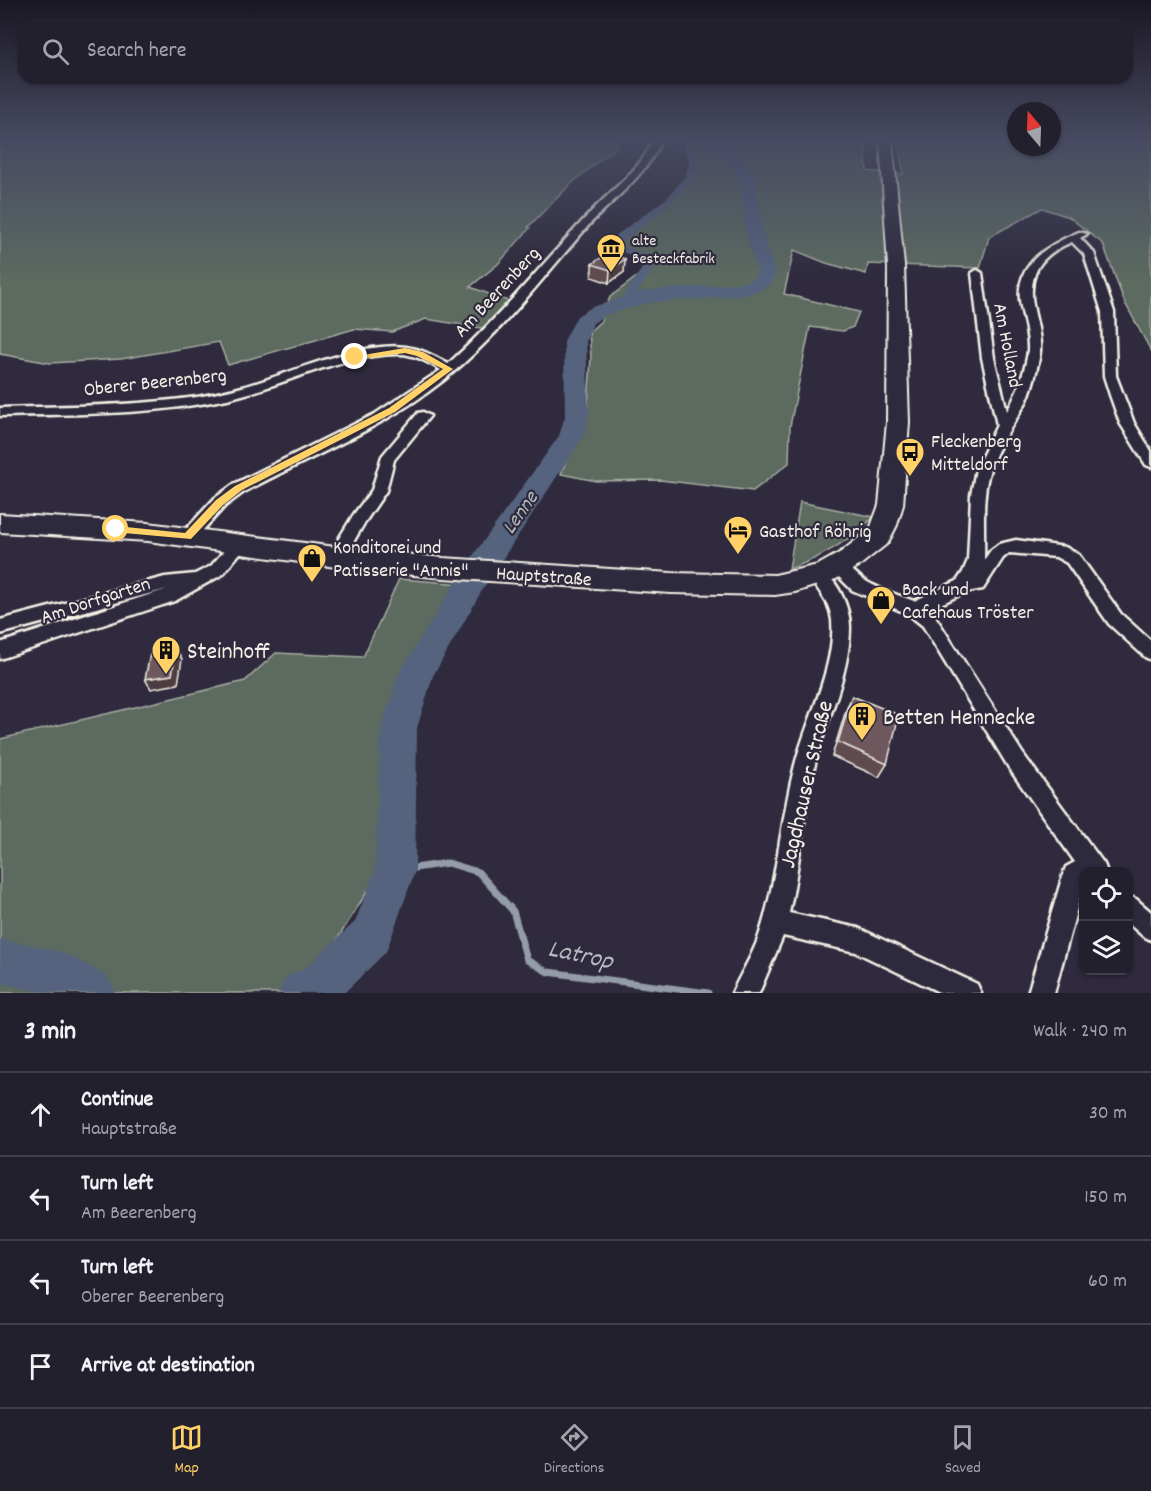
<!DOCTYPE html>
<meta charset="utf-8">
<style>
:root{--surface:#23202e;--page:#2f2d3a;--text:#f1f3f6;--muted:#a3a3aa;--line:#403e4a;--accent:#ffd166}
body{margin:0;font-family:Dekko,sans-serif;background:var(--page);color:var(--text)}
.controls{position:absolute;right:18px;bottom:18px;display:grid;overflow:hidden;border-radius:12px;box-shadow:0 2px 4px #0004}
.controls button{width:54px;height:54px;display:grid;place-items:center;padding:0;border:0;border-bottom:2px solid var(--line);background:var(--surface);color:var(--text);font:30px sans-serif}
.compass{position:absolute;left:1007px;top:102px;width:54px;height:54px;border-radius:50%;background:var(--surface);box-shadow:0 2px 4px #0004;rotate:341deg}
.stop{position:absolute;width:18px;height:18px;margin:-14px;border:4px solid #ffd166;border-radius:50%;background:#fff}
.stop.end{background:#ffd166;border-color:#fff;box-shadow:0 2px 6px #0008}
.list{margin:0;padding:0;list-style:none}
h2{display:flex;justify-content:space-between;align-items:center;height:78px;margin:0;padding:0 24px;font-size:26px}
h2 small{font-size:20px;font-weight:400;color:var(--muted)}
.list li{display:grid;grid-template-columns:39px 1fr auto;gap:18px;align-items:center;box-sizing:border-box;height:84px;padding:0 24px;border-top:2px solid var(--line)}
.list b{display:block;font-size:22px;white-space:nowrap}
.list p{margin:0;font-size:20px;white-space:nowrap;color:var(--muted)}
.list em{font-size:20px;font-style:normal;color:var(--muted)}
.icon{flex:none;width:33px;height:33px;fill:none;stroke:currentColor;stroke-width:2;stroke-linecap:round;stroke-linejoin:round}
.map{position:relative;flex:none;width:1151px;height:993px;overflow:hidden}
.search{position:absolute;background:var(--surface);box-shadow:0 2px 4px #0004;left:18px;right:18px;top:18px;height:66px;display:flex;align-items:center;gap:15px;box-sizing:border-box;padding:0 21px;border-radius:18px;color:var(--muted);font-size:22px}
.sheet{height:414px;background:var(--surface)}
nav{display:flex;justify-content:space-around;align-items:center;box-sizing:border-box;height:84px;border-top:2px solid var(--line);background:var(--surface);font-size:16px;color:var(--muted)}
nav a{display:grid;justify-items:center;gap:3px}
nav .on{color:var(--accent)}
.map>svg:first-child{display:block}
</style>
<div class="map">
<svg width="1151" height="993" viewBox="0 0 1151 993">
<rect width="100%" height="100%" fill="#2f2a3d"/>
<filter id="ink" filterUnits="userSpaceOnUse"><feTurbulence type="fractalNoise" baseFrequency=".0167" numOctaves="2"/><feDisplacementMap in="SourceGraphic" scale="12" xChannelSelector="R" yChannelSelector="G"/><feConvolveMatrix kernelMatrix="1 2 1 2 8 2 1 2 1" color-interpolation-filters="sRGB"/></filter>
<g filter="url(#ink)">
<g fill="#5c6a61" stroke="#a8aea4" stroke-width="1.5">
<polygon points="0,140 618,140 618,145 571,184 528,227 530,228 498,264 470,287 511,302 487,329 426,319 392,332 354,329 228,365 219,342 121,359 50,363 0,354"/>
<path d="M686 140H865L867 171 903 174 898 140H1016V147H1052V140H1151V351L1124 301 1103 244 1069 217 1042 208 989 237 980 268 868 264 866 274 826 263 794 250 784 294 859 312 853 327 843 331 810 327 790 426 789 463 753 491 660 480 596 481 561 474 588 405 591 357 589 332 601 321 610 297 647 269 654 261 650 256 611 246C637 218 686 202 695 162Z"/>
<path d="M800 502 874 517C849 541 821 558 789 569Z"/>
<polygon points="399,579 463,584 410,666 387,729 377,876 316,973 299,993 0,993 0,739 245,681 276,653 363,657"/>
</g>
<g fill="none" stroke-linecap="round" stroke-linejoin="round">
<polyline stroke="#949ca8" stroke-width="7" points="395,871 448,863 478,872 513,911 527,960 548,972 708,993"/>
<path fill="#54647e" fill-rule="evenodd" d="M682 140H690L700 162C685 202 648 217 619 245L660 259 628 307H620L618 304 647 261 606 246 618 234 668 197 685 176 690 162Z"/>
<g fill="#54647e" fill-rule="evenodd">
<polygon points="707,140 722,140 755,177 763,231 775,272 773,281 765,288 743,295 647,303 606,315 593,323 586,341 589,416 583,437 484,587 433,676 417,728 415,871 386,952 344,993 279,993 286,977 304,969 355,922 375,871 381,728 400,672 462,571 559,436 565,416 564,341 577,316 592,307 645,291 741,283 754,278 757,272 745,231 740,178"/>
<polygon points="0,939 54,950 70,956 108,977 115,993 48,993 0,983"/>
</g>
<g stroke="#f4f1e8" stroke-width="5">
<g id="minor">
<path d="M653 140H661C648 174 612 200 588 226 537 284 491 347 428 392 371 433 306 459 244 492L225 506 193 541H181L179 537 215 498 234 484 375 414 441 370C428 362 414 354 399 354 340 354 284 386 227 399 153 415 76 414 0 416V408C66 406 132 406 197 397 221 393 245 387 268 379 308 366 364 342 406 347 421 349 435 356 448 364 500 317 543 263 590 213 611 190 642 169 653 140Z"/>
<path d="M1079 232 1087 234 1080 238 1094 253 1114 312 1116 376 1134 423 1151 451V467L1146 465 1120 423 1110 395 1104 376 1102 312 1084 254 1072 242C1057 248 1041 257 1035 274 1025 301 1042 324 1040 351 1039 363 1031 394 1025 404 1013 425 998 445 990 469 981 497 985 531 984 560L991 550 999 544 1016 540 1065 547 1079 555 1121 614 1151 641V660L1145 657 1109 624 1067 563 1056 557 1009 553 1003 558 983 589 966 592 928 610 935 616 1023 754 1104 864 1107 872H1084V882L1054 993H1028L1063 875 1066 867 1075 862 1009 768 923 626 908 614 852 590 829 567 831 563C845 558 853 573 864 580 878 589 898 595 914 601L957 581 963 572 968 560 971 495 976 469 997 425 982 358 972 273 977 270 982 273 994 358 1007 411C1016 398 1027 365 1028 350 1029 334 1022 316 1020 300 1016 262 1050 244 1079 232Z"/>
<polygon points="423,412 430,416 394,460 386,491 365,522 342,561 330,561 328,557 330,553 354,514 372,490 382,456 418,413"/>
<polygon points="240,537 246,539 248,543 223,574 175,601 0,659 0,643 167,589 0,634 0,620 165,577 195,574 211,566 234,539"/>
<path d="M818 570C837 576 850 608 850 627 850 674 826 720 815 764 803 813 800 864 789 913L858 928 977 984 981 993H941L856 952 783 936 759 993H732C740 975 751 958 758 939 777 884 780 823 795 765 806 721 836 666 832 620 830 601 818 592 810 576L812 571Z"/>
<polygon points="1128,896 1136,899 1151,912 1151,940 1143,936 1128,923"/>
</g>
</g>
<g stroke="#f4f1e8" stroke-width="4">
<polygon id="primary" points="880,140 892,140 904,266 909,422 903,505 897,525 888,543 859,566 836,579 795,592 775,595 671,593 443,578 336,567 148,541 0,532 0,514 148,523 336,547 443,558 671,573 775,575 818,565 841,552 870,529 879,505 887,422 888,266"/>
</g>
<use href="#minor" fill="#2f2a3d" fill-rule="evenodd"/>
<use href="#primary" fill="#2f2a3d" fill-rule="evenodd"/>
</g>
<g fill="#5f4c50" stroke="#f4f1e8" stroke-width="1.5">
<polygon points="625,259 624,272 609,283 592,277 592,264"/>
<polygon points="852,696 887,764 879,777 832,756 846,710"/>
</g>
<g fill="#4d3e41" stroke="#f4f1e8" stroke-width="1.5">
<polygon points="625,259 624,272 609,283 610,270"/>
<polygon points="176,649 182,659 178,684 151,689 145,679"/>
</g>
<g fill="#6e585d" stroke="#f4f1e8" stroke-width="1.5">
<polygon points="608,253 625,259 610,270 592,264"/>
<polygon points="176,649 172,675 145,679 150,654"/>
<polygon points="852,696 899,715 887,764 838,742"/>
</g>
</g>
<linearGradient id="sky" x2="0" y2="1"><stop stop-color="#1a1722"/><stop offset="0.5" stop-color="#474a62"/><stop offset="1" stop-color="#474a62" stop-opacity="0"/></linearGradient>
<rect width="1151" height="279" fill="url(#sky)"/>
<polygon fill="#ffd166" points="405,348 423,352 453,369 395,412 242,490 223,505 191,539 113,532 113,527 116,526 185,533 216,500 235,486 389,408 443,369 417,356 405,353 355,360 351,357"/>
<defs>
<g id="museum-pin" transform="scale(1.5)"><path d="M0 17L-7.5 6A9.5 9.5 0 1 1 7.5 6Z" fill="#ffd166" stroke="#2f2a3d"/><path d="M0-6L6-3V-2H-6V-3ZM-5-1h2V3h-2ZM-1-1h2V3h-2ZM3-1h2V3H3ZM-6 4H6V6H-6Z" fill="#111"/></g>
<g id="bus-pin" transform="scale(1.5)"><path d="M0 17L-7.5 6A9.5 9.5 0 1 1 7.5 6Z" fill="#ffd166" stroke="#2f2a3d"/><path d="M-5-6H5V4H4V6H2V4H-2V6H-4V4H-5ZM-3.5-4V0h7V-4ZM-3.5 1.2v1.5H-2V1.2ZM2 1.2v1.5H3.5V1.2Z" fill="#111"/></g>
<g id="hotel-pin" transform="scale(1.5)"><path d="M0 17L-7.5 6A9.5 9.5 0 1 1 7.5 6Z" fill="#ffd166" stroke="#2f2a3d"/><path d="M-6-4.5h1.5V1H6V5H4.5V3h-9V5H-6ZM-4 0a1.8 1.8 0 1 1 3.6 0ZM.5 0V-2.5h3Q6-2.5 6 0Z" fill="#111"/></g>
<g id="shop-pin" transform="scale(1.5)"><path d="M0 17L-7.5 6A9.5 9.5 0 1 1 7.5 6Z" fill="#ffd166" stroke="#2f2a3d"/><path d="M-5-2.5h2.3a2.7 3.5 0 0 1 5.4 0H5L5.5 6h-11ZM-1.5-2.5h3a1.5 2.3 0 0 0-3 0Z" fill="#111"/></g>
<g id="building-pin" transform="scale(1.5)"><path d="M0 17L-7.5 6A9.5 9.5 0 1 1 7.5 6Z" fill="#ffd166" stroke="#2f2a3d"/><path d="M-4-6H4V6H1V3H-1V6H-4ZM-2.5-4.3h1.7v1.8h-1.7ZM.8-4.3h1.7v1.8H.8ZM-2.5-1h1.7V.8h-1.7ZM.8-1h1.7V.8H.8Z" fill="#111"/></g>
</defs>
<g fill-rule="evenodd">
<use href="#museum-pin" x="611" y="248"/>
<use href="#bus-pin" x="910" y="452"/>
<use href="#hotel-pin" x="738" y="530"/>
<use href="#shop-pin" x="312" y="558"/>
<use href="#shop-pin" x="881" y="600"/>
<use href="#building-pin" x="166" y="650"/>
<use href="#building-pin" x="862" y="716"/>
</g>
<g text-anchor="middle" stroke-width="4.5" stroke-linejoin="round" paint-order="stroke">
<g font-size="16" fill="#f4f1e8" stroke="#2f2a3d" text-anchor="start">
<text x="632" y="245">alte<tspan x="632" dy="18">Besteckfabrik</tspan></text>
</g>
<g font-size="20" fill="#f4f1e8" stroke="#2f2a3d">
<text transform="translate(496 291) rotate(-47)" y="7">Am Beerenberg</text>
<text transform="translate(1009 345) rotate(79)" y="7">Am Holland</text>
<text transform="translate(155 381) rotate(-6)" y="7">Oberer Beerenberg</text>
<text transform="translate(544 575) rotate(4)" y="7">Hauptstraße</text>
<text transform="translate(95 599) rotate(-18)" y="7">Am Dorfgarten</text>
</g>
<g font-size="20" fill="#f4f1e8" stroke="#2f2a3d" text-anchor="start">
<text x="931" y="447">Fleckenberg<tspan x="931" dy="23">Mitteldorf</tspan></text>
<text x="759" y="537">Gasthof Röhrig</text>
<text x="333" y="553">Konditorei und<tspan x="333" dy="23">Patisserie "Annis"</tspan></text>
<text x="902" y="595">Back und<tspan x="902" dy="23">Cafehaus Tröster</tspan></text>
</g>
<g font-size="21" font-style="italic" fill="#b4b9be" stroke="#2f2a3d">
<text transform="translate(519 512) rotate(-55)" y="7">Lenne</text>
</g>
<g font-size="24" fill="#f4f1e8" stroke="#2f2a3d" text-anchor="start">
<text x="187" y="658">Steinhoff</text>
<text x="883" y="724">Betten Hennecke</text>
</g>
<g font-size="24" fill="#f4f1e8" stroke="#2f2a3d">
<text transform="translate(805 784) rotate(-77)" y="8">Jagdhauser Straße</text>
</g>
<g font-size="26" font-style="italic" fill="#b4b9be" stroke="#2f2a3d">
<text transform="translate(581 953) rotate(12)" y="9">Latrop</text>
</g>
</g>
</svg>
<div class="controls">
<button><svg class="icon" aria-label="locate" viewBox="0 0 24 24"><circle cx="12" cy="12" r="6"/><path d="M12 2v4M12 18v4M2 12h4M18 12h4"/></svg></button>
<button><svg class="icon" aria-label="layers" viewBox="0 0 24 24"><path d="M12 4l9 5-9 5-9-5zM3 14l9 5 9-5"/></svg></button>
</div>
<svg class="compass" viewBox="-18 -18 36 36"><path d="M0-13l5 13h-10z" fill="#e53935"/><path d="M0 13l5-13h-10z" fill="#a3a3aa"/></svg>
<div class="stop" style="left:116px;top:529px"></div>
<div class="stop end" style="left:355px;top:357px"></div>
<div class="search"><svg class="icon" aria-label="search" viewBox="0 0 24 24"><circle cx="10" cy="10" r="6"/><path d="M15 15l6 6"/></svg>Search here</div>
</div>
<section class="sheet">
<h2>3 min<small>Walk · 240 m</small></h2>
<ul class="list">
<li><svg class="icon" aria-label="ahead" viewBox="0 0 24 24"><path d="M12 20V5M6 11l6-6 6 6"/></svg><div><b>Continue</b><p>Hauptstraße</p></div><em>30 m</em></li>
<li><svg class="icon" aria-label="left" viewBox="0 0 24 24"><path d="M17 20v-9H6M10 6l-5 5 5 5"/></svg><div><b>Turn left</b><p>Am Beerenberg</p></div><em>150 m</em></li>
<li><svg class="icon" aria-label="left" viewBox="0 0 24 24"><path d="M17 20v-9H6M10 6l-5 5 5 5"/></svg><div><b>Turn left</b><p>Oberer Beerenberg</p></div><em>60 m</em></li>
<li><svg class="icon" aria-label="arrive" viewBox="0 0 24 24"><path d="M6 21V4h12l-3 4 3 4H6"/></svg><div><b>Arrive at destination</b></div></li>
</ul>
</section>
<nav>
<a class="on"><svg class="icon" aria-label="map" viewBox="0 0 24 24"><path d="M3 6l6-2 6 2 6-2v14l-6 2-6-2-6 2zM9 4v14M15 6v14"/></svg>Map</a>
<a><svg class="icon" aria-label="directions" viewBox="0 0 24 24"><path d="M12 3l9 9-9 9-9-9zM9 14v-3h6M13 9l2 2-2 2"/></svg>Directions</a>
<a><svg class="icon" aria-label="saved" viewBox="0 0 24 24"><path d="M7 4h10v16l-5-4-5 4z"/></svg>Saved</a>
</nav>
